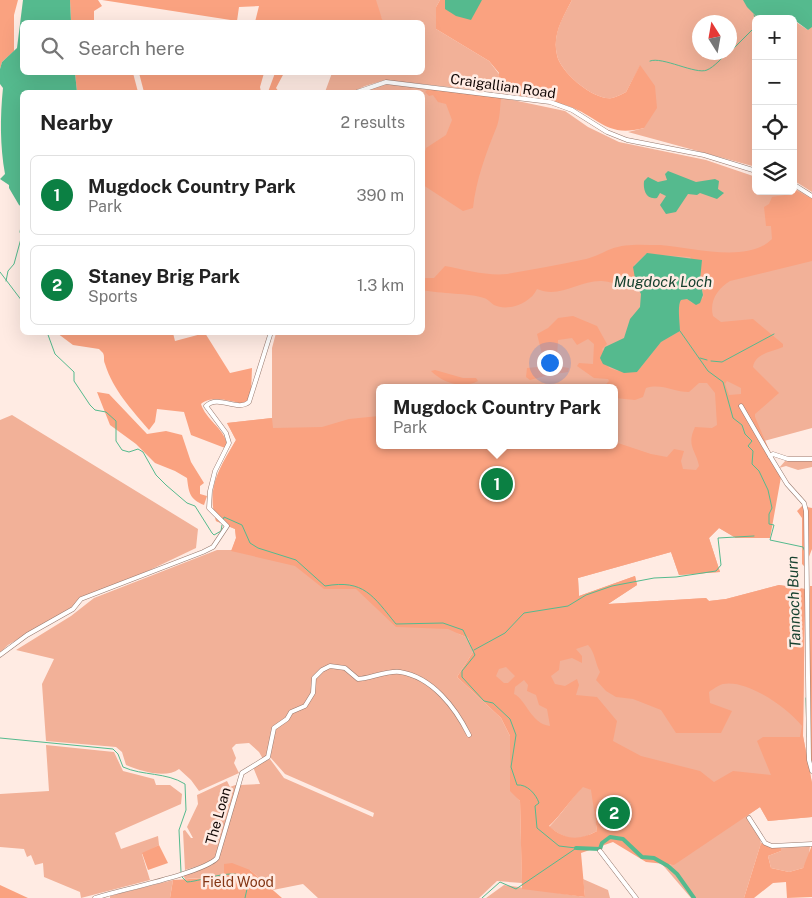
<!DOCTYPE html>
<meta charset="utf-8">
<style>
:root{--surface:#fff;--page:#f6f6f6;--text:#222;--muted:#767676;--line:#e0e0e0;--accent:#0b8043}
body{margin:0;font-family:"Public Sans",sans-serif;background:var(--page);color:var(--text)}
.controls{position:absolute;right:15px;top:15px;display:grid;overflow:hidden;border-radius:8px;box-shadow:0 5px 20px #0002}
.controls button{width:45px;height:45px;display:grid;place-items:center;padding:0;border:0;border-bottom:1px solid var(--line);background:var(--surface);color:var(--text);font:25px sans-serif}
.compass{position:absolute;left:692px;top:15px;width:45px;height:45px;border-radius:50%;background:var(--surface);box-shadow:0 5px 20px #0002;rotate:349deg}
.you{position:absolute;left:549px;top:362px;width:18px;height:18px;margin:-12px;border:4px solid #fff;border-radius:50%;background:#1a73e8;box-shadow:0 0 0 8px #1a73e833}
.badge{display:grid;place-items:center;width:32px;height:32px;border-radius:50%;background:var(--accent);color:#fff;font-size:16px;font-weight:700}
.pin{position:absolute;translate:-50% -50%;border:2px solid #fff;box-shadow:0 1px 5px #0006}
.popup{position:absolute;left:376px;top:384px;width:242px;height:65px;box-sizing:border-box;display:grid;place-content:center;border-radius:8px;background:var(--surface);filter:drop-shadow(0 1px 4px #0005);font-size:16px;white-space:nowrap;color:var(--muted)}
.popup b{font-size:19px;color:var(--text)}
.popup::after{content:'';position:absolute;left:50%;top:100%;margin-left:-10px;border:10px solid transparent;border-top-color:var(--surface)}
.list{margin:0;padding:0;list-style:none}
h2{display:flex;justify-content:space-between;align-items:center;height:65px;margin:0;padding:0 20px;font-size:21px}
h2 small{font-size:16px;font-weight:400;color:var(--muted)}
.list li{display:grid;grid-template-columns:32px 1fr auto;gap:15px;align-items:center;box-sizing:border-box;height:80px;margin:0 10px 10px;padding:0 10px;border:1px solid var(--line);border-radius:8px}
.list b{display:block;font-size:19px;white-space:nowrap}
.list p{margin:0;font-size:16px;white-space:nowrap;color:var(--muted)}
.list em{font-size:16px;font-style:normal;color:var(--muted)}
.icon{flex:none;width:28px;height:28px;fill:none;stroke:currentColor;stroke-width:2;stroke-linecap:round;stroke-linejoin:round}
.map{position:relative;flex:none;width:812px;height:898px;overflow:hidden}
.search{position:absolute;background:var(--surface);box-shadow:0 5px 20px #0002;left:20px;top:20px;width:405px;height:55px;display:flex;align-items:center;gap:12px;box-sizing:border-box;padding:0 18px;border-radius:8px;color:var(--muted);font-size:19px}
.panel{position:absolute;background:var(--surface);box-shadow:0 5px 20px #0002;left:20px;top:90px;width:405px;height:245px;border-radius:8px}
.map>svg:first-child{display:block}
</style>
<div class="map">
<svg width="812" height="898" viewBox="0 0 812 898">
<rect width="100%" height="100%" fill="#ffebe3"/>
<g fill="#f2b198" fill-rule="evenodd">
<polygon points="374,0 440,0 436,7 436,29 489,61 499,74 495,92 385,80 365,86 352,92 325,92 332,73 422,72 422,22 383,22"/>
<path d="M572 0H744L758 18 783 19H756V167L628 132 644 128 640 66 626 92C622 94 616 97 612 98 594 101 560 72 557 55 552 34 563 17 572 0ZM700 22H730V52H700Z"/>
<polygon points="793,20 808,30 812,24 812,192 793,180"/>
<path d="M387 84 503 98 565 111 588 127 619 142 706 160 756 177V191H793V189L805 192 812 198V428L764 441 770 452 767 454 770 538H736L719 528 709 538 720 572 679 575 671 552 578 578 579 596 635 576 637 585 608 604 706 598 709 601 726 599 779 585 805 589 803 736 812 783V817L768 821 760 807 748 815 757 827 761 843 744 898H691L661 863 672 865 597 823 591 764 512 791 520 801 522 883 497 881 479 898H318L303 884 273 890 250 870 224 877 185 879 183 875 212 865 218 860 240 785 260 784 253 767 270 759 284 778 373 817 374 813 285 774 270 757 276 727 287 721 288 718 273 727 267 757 263 759 259 752 249 743 236 744 232 748 236 758 234 763 239 773 199 791 191 780 179 769C166 779 140 771 126 765L122 752 116 747 46 741 42 684 54 659 16 650 71 616 94 598 217 550H232L236 538 235 529 216 521C211 481 216 475 236 440L227 423 272 418V348L276 333 422 332V92H361ZM380 388H614V445H380ZM457 633 469 637 512 738 510 790V736L501 718 457 677 473 652 468 638Z"/>
<polygon points="12,415 198,529 196,548 129,580 81,598 71,608 8,645 0,653 0,420"/>
<polygon points="786,460 812,460 812,467 798,470 786,466 779,468"/>
<polygon points="46,745 114,752 123,771 154,779 156,785 170,785 182,794 181,804 115,833 121,849 158,836 159,845 142,854 150,880 81,898 80,892 44,877 43,863 35,865 31,855 27,857 24,849 0,847 0,794 49,791"/>
<polygon points="227,781 230,787 238,784 216,858 205,864 185,870 183,831 185,830 191,838 193,838 187,827 198,804 197,795"/>
<path d="M583 786 592 790 597 831C575 843 568 840 549 827 562 814 570 800 583 786Z"/>
<polygon points="810,845 809,857 803,868 789,872 771,868 768,856 781,851 781,847"/>
<polygon points="583,879 608,890 610,898 486,898 504,885 585,897"/>
<polygon points="173,880 170,898 110,898 110,896"/>
</g>
<g fill="#faa280" fill-rule="evenodd">
<polygon points="0,0 18,0 14,15 14,51 2,62 0,69"/>
<polygon points="70,0 98,0 102,6 94,11 94,22 71,22"/>
<polygon points="102,0 376,0 383,22 255,22 259,6 239,7 237,21"/>
<path d="M440 0H445V9L482 0H572C563 17 552 35 557 55 560 72 594 101 612 98 616 97 622 94 626 92L640 65 655 86 657 108 644 128C605 138 600 117 568 106 545 98 520 96 495 92L499 73 489 61 436 29V7Z"/>
<polygon points="75,73 133,73 138,92 77,92"/>
<polygon points="139,73 139,72 264,73 260,87 261,92 144,92"/>
<polygon points="275,73 284,73 276,88 279,92 268,92"/>
<path d="M428 89 501 98C500 107 500 118 497 126 486 153 476 180 473 208L463 211 423 185V159L426 148 446 135 452 120 446 104 438 102 433 95 429 96 425 92Z"/>
<path d="M793 189 812 199V261L730 281C718 288 709 301 713 316L721 322 753 319 783 344V347C772 352 755 353 753 367L779 393 755 414V417L770 452 767 454 781 477 770 538H736L719 528 709 538 720 572 679 575 671 552 578 578 579 596 635 576 637 585 608 604 706 598 709 601 726 599 779 585 805 589 803 736 812 783V817L768 821 760 807 674 865 646 862 613 842 581 853 585 897 522 889 520 801 510 791V736L501 718 457 677 473 652 468 638 448 629 396 627 356 589H324L295 566 231 551 236 538 235 529 216 521C206 488 219 469 236 440L227 423 272 418 273 428 322 427 349 419 379 416 380 445H614L615 442 651 454 667 457 674 449 684 451 681 461 683 469 696 470 699 466C696 450 686 446 695 427L712 428 717 425 715 393 707 383H699L689 392C673 392 662 383 646 388L643 397 635 400 615 398 614 388H592L604 386 609 381 608 379 594 378 577 366 579 363 593 364 594 344 588 339 577 345 572 338 558 340 557 358 563 367 569 368 568 372 556 374 548 371 545 376 530 380 526 377 527 368 537 367 544 362 537 334 548 328 558 318 573 316 597 326 607 344 602 349 609 368 618 371 637 372 661 342 680 331C680 322 677 306 681 300L687 299 692 303 703 298C705 289 697 281 701 273L690 257 646 254 634 265 636 281C623 288 614 282 602 281 579 280 560 299 537 289 531 303 508 312 494 305 491 303 488 299 484 298 471 293 439 294 423 290V278H434L445 266C466 270 487 276 507 274 534 269 560 265 586 259 595 257 603 252 611 249 626 243 644 245 660 245 692 247 747 264 772 239L771 226H766L764 207 769 204 772 197 785 195 787 191H793ZM727 381 741 388V394L729 395 725 384ZM588 645C595 652 595 663 600 672L596 680 606 691 616 697 633 699 661 710 676 733H721L732 711 710 703 709 692C713 689 719 685 723 684 747 679 788 708 802 726L800 737H763L757 741 771 775 733 771 714 782 700 771 641 756 613 741 617 721 597 697 576 695 579 685 577 679 565 686 555 684 551 676 559 670 560 661 572 658 582 663V656L576 649ZM506 667 515 676 508 683H504L496 676 499 669ZM524 680 528 685 527 691 536 695 539 705 547 709 550 726C531 724 525 698 514 694L515 687ZM583 787 591 790 597 831C578 841 565 840 549 826 562 814 570 800 583 787ZM599 800 631 803 630 825 598 823Z"/>
<path d="M57 333H173L175 341 205 333 230 373 252 368 251 395 245 405C233 401 211 395 201 404 206 420 223 427 227 444L225 448 191 435 184 412 157 409 155 422 149 430C132 410 113 390 105 364 103 360 105 357 103 353L99 349 73 345Z"/>
<path d="M435 370 463 378H476L478 381C462 389 443 383 431 371Z"/>
<path d="M97 392 109 394 147 434 166 431 182 435 191 462 204 483 200 486V494L207 496 204 505C190 499 189 494 187 478L175 471 155 463 136 444 110 425Z"/>
<polygon points="802,506 812,508 812,549 805,567 802,564 802,518 797,511"/>
<polygon points="810,586 812,586 812,764 810,758"/>
<polygon points="761,843 772,847 781,847 781,851 768,856 771,868 789,872 803,868 812,845 812,897 787,898 786,882 773,883 754,898 744,898"/>
<polygon points="159,845 168,863 148,870 142,853"/>
<polygon points="232,863 250,870 282,898 170,898 173,880 224,877 224,864"/>
<polygon points="0,885 28,898 0,898"/>
</g>
<g fill="#55ba8e">
<path d="M23 0H70L71 22H22V72L75 73 77 92H22V207L19 205 9 188V185L0 179 5 174C0 146 0 117 3 88L0 84V69L2 62 17 48Z"/>
<polygon points="445,0 482,0 471,20 456,16 445,9"/>
<polygon points="743,0 812,0 812,27 808,30 793,19 758,18 747,7"/>
<path d="M668 171 696 182 715 179 719 181 718 189 724 193 717 199 700 193 697 195 688 194 676 212 666 214 660 205 666 196 660 193 657 198C646 200 643 190 644 181L648 177 658 182 667 180 665 174Z"/>
<path d="M647 253 702 260 700 280 703 295 700 303 696 305 687 299 681 300C677 306 680 323 680 331L661 342 637 372 624 373 603 364 600 358 605 347 624 338 630 319 640 307 641 294 636 284 633 267Z"/>
</g>
<g fill="none" stroke-linecap="round" stroke-linejoin="round">
<g stroke="#55ba8e" stroke-width="1">
<polyline points="754,15 756,19"/>
<polyline points="730,52 756,26"/>
<path d="M650 61C662 56 696 75 707 70 714 67 722 58 728 52"/>
<polyline points="22,237 20,232 22,221"/>
<polyline points="0,272 22,301"/>
<polyline points="6,281 8,271 14,264 22,235"/>
<polyline points="680,331 708,371 723,382 733,418 742,425 745,434 752,441 748,446 753,451 752,464 759,471 768,490 772,508 769,514 769,524 774,525 770,540 803,547 805,552"/>
<polyline points="47,332 55,354 74,372 74,381 90,405 95,410 106,412 116,421 116,441 122,450 129,452 138,449 143,452 156,475 166,485 187,503 195,506 212,533 214,535 221,531 222,525"/>
<polyline points="700,358 707,360"/>
<polyline points="711,361 722,362 774,334"/>
<path d="M223 521 224 517 242 525 250 543 258 548 296 560 325 586C364 579 373 596 396 624L443 623 463 630 475 655 462 671V677L484 701 493 703 510 719 516 735 511 767 517 785C527 784 536 794 539 803L535 806 537 828 559 846 576 848"/>
<polyline points="474,650 505,633 524,613 568,606 586,595 612,586 654,578 676,577 716,571 721,565 718,538 754,536"/>
<polyline points="806,698 807,737"/>
<path d="M0 738 113 749 118 754 123 767C143 776 166 772 185 784L186 810 179 830 181 872"/>
<path d="M181 876 187 882C204 881 235 866 249 880L245 898"/>
<polyline points="482,898 500,882 516,889 575,849"/>
</g>
<polyline stroke="#55ba8e" stroke-width="4" points="576,848 600,849 602,843 610,837 623,839 642,857 654,858 668,866 677,874 694,898"/>
<g stroke="#97796e" stroke-width="5">
<g id="minor">
<polyline points="357,92 386,82 550,102 572,110 607,132 627,140 704,155 756,171"/>
<polyline points="793,184 812,196"/>
<polyline points="741,406 770,456"/>
<polyline points="812,459 788,459 773,454 770,456 787,484 804,503 806,511 809,760 812,771"/>
<path d="M0 655 27 635 73 609 81 599 203 552 213 547 227 526 209 508 210 491 215 471 229 443 226 433 206 406C218 394 238 412 249 402L271 332"/>
<polyline points="749,818 765,843 772,846 812,844"/>
<polyline points="600,851 636,898"/>
<path d="M95 898C119 890 204 873 217 858L242 773 268 757 274 728 287 719 291 712 305 706 313 693 314 678 322 670 330 666 345 668 358 679C368 679 388 670 400 672 432 677 455 707 469 735"/>
</g>
</g>
<use href="#minor" stroke="#fff" stroke-width="4"/>
</g>
<g text-anchor="middle" stroke-width="5" stroke-linejoin="round" paint-order="stroke">
<g font-size="14" fill="#130906" stroke="#ffebe3">
<text transform="translate(503 86) rotate(8)" y="5">Craigallian Road</text>
<text transform="translate(218 816) rotate(-74)" y="5">The Loan</text>
</g>
<g font-size="14" fill="#843614" stroke="#ffebe3">
<text x="238" y="887">Field Wood</text>
</g>
<g font-size="15" font-style="italic" fill="#16412f" stroke="#ffebe3">
<text x="663" y="287">Mugdock Loch</text>
<text transform="translate(794 602) rotate(-92)" y="5">Tannoch Burn</text>
</g>
</g>
</svg>
<div class="controls">
<button>+</button>
<button>−</button>
<button><svg class="icon" aria-label="locate" viewBox="0 0 24 24"><circle cx="12" cy="12" r="6"/><path d="M12 2v4M12 18v4M2 12h4M18 12h4"/></svg></button>
<button><svg class="icon" aria-label="layers" viewBox="0 0 24 24"><path d="M12 4l9 5-9 5-9-5zM3 14l9 5 9-5"/></svg></button>
</div>
<svg class="compass" viewBox="-18 -18 36 36"><path d="M0-13l5 13h-10z" fill="#e53935"/><path d="M0 13l5-13h-10z" fill="#767676"/></svg>
<div class="you"></div>
<div class="pin badge" style="left:497px;top:484px">1</div>
<div class="popup"><b>Mugdock Country Park</b>Park</div>
<div class="pin badge" style="left:614px;top:813px">2</div>
<div class="search"><svg class="icon" aria-label="search" viewBox="0 0 24 24"><circle cx="10" cy="10" r="6"/><path d="M15 15l6 6"/></svg>Search here</div>
<section class="panel">
<h2>Nearby<small>2 results</small></h2>
<ul class="list">
<li><span class="badge">1</span><div><b>Mugdock Country Park</b><p>Park</p></div><em>390 m</em></li>
<li><span class="badge">2</span><div><b>Staney Brig Park</b><p>Sports</p></div><em>1.3 km</em></li>
</ul>
</section>
</div>
